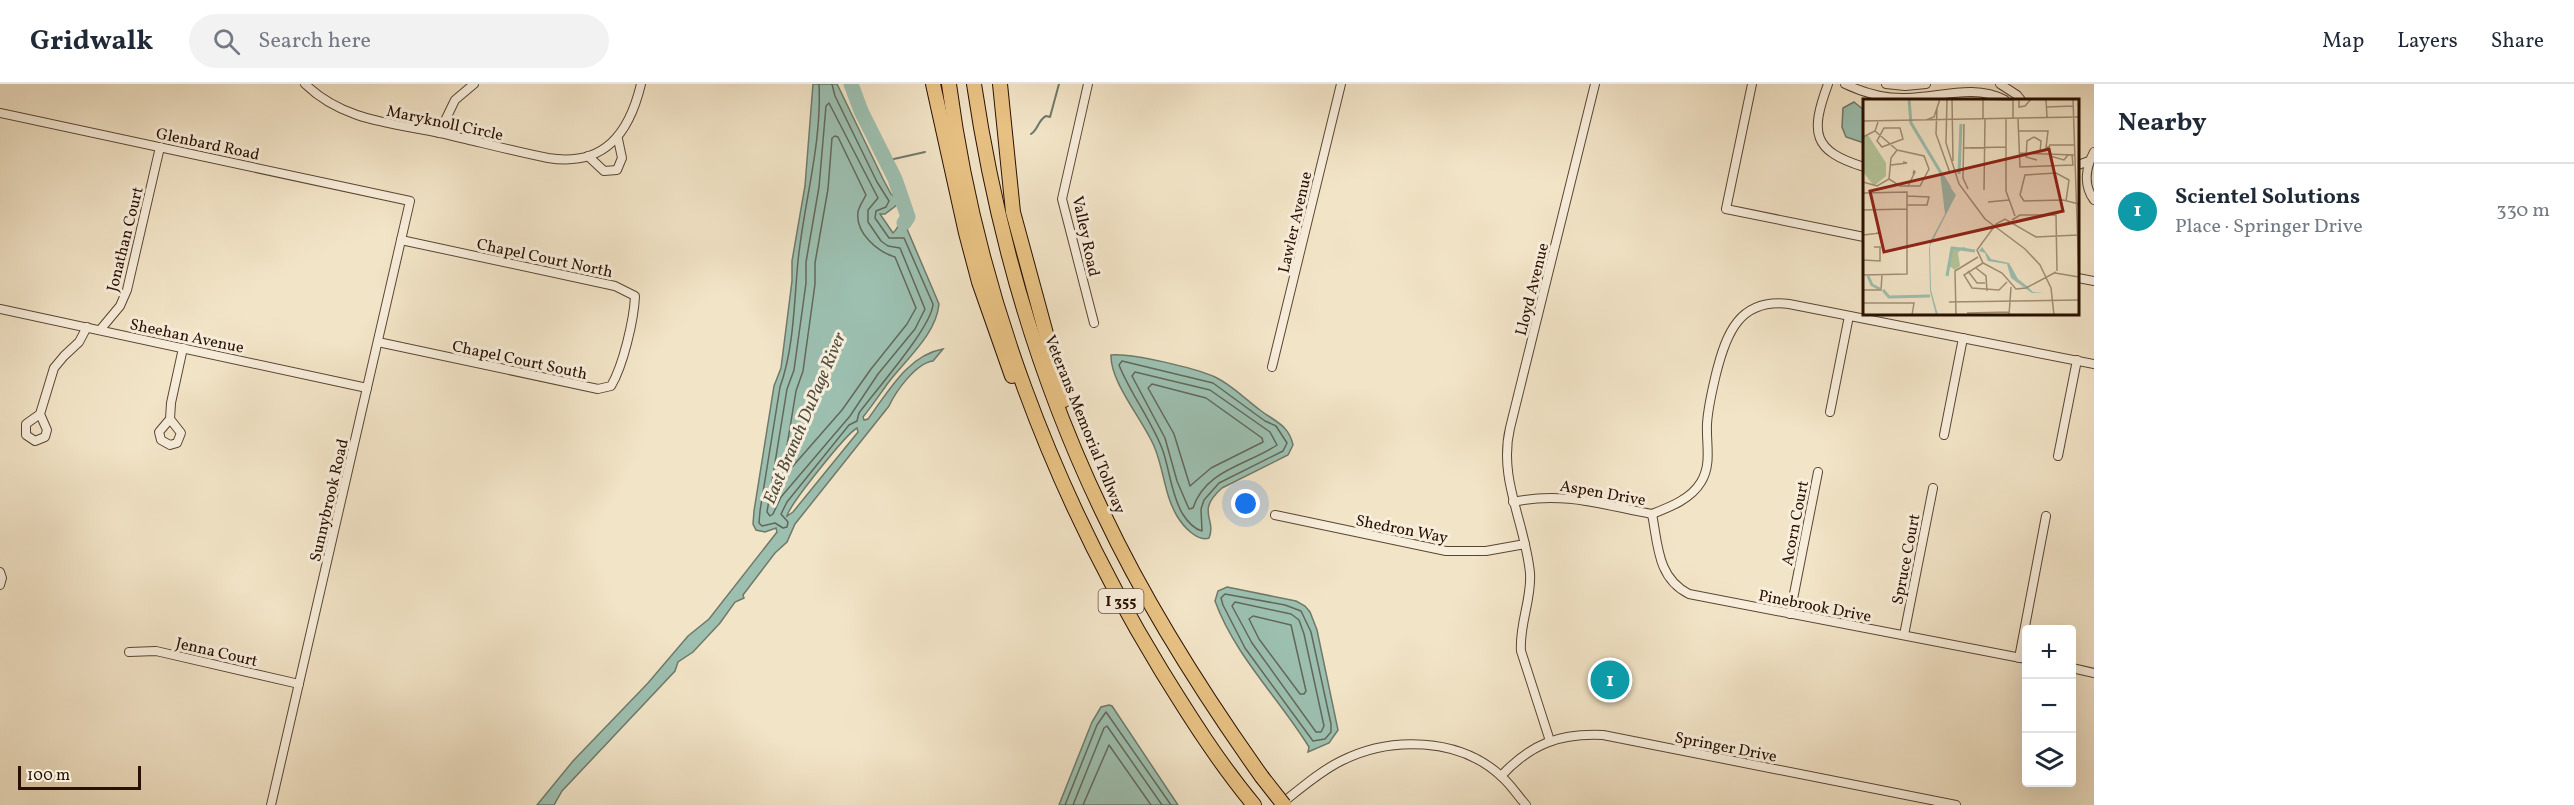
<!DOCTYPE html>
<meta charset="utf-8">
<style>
:root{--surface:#fff;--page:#f2f2f3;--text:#1f2937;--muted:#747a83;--line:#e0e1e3;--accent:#ea580c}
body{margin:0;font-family:Vollkorn,serif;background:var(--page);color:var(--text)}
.controls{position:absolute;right:18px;bottom:18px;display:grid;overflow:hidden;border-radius:6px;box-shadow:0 6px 24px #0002}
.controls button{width:54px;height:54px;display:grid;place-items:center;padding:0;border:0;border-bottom:2px solid var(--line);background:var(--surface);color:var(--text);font:30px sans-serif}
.scale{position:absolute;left:18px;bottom:15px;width:123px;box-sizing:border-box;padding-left:6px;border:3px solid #291000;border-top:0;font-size:16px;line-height:21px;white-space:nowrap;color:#291000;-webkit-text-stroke:4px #f7eddb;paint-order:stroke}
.you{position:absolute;left:1246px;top:420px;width:21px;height:21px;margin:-15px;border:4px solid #fff;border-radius:50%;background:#1a73e8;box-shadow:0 0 0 9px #1a73e833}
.badge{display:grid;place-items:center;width:39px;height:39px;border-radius:50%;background:var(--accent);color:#fff;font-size:20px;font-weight:700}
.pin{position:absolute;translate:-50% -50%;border:3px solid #fff;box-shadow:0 2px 6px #0006}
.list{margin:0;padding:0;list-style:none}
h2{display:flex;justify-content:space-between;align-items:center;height:78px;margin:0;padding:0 24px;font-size:26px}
h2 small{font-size:20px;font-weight:400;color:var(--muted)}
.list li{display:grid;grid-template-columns:39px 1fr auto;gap:18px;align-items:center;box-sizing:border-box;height:96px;padding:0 24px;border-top:2px solid var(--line)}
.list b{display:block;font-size:22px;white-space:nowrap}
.list p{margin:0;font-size:20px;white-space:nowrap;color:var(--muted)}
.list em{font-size:20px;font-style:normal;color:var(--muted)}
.icon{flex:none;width:33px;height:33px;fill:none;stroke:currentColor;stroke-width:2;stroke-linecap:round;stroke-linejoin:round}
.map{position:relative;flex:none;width:2094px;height:721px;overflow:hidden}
header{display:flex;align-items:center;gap:36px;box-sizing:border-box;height:84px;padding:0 30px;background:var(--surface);border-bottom:2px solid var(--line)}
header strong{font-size:28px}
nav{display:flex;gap:33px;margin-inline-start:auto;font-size:21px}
.search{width:420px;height:54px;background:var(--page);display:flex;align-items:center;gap:15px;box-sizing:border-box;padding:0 21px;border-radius:33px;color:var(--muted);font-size:22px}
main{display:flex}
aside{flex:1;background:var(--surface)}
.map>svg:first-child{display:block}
</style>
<header>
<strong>Gridwalk</strong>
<div class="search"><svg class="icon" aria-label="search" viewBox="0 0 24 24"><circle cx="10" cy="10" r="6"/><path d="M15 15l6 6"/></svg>Search here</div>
<nav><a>Map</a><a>Layers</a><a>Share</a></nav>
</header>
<main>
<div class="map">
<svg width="2094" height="721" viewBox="0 0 2094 721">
<rect width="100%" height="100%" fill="#f2e4c7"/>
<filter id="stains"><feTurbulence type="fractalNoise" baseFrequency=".00333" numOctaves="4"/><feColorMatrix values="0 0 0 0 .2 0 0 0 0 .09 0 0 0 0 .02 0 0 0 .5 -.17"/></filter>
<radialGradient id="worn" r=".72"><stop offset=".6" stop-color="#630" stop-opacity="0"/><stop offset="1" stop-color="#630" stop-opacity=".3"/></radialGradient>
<g fill="#9cbfb0" stroke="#6e796a" stroke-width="1.5" fill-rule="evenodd">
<path d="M813 0H837L883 95 891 110 910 123 906 135 907 145 939 220C936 251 906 275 888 299 880 310 872 322 863 333L864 336 868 335C888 308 908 271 943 265L933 277C916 279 896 307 889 322L795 440 787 458 775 469 743 511 744 514 735 518 720 539 693 568 678 578 675 587 562 707 554 721H537L573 677 648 599 688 552 709 535 777 448 776 444 765 448 756 446 753 440 754 427 774 302 781 284 792 197V177L805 102ZM897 121C905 129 900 142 893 149L880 130H885ZM857 344 858 348 793 428 787 432C790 420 846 350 857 344Z"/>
<polygon points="1854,18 1864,26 1864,59 1846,53 1842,43 1843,24"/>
<path d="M1111 271C1132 269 1195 284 1215 293 1232 301 1245 315 1260 326 1274 337 1289 341 1293 361L1288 371 1222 404C1195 428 1217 434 1209 454 1197 458 1183 442 1177 432 1164 410 1164 385 1154 362 1143 336 1110 298 1111 271Z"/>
<path d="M1227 503 1296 517 1305 522 1310 528 1317 546 1338 646 1329 659 1308 668 1309 663C1279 614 1235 572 1215 517L1218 507Z"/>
<polygon points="1109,621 1112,622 1178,721 1059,721 1092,638 1101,623"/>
</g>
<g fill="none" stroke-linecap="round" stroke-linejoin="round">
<g stroke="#626858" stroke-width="1.5">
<path d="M819 0C822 60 804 118 798 177 794 219 794 264 780 303L760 427 759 439 762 442 775 439 783 444 787 443 788 438 781 430 787 418 849 341 857 337 859 329C875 307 932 243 933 220L904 154H889L875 134 876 127 886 123 889 117 877 98 835 12 832 0"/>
<polygon points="829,19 878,114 868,126 868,138 881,157 888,162 900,164 925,225 915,245 878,290 850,332 781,413 773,430 770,432 767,428 787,305 794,286 806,199 806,178 819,103 826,22"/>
<path d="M835 52 838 53 866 111C863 117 859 122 858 128 855 149 878 168 895 173L916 224 907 240 871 285 842 326 786 390 783 386 796 307 803 287 815 200V179L828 105 832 54Z"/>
<path d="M1122 277 1213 299 1265 337 1276 342 1287 359 1283 367 1219 399 1204 416 1201 425 1202 447C1194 445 1187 437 1182 429 1171 409 1170 388 1163 367 1152 337 1131 311 1119 281Z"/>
<path d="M1135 288 1210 306 1270 348 1277 361C1247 381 1205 386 1193 424L1189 425 1177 397 1165 354 1132 292Z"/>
<polygon points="1152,300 1206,314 1262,354 1263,358 1211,384 1190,402 1174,350 1148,304"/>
<polygon points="1225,510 1285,521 1301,527 1311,548 1331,640 1331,648 1325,655 1313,657 1245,564 1223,521 1221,514"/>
<polygon points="1235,518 1291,530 1299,536 1304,550 1324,642 1321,648 1316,648 1252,559 1232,522"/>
<polygon points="1253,532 1291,541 1306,607 1304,610 1300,610 1259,555 1249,535"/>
<polyline points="1065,721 1097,641 1106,628 1171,721"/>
<polyline points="1073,721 1104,644 1107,642 1162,721"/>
<polyline points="1083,721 1109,661 1151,721"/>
</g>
<g stroke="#6e796a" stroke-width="2">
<path d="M1031 50C1038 46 1038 36 1046 32L1050 33 1059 0"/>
<polyline points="885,77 925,68"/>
</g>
<polyline stroke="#9cbfb0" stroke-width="15" points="851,0 861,27 895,95 908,133 904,139"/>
<g stroke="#5b4532" stroke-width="10">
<g id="street">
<path d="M305 0C343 37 392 39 440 49 476 57 512 67 548 74 604 83 629 50 641 0"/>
<polyline points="1088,0 1062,115 1094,239"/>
<polyline points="1752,0 1726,125 1864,153"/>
<path d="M1828 0C1810 49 1812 67 1864 83"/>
<path d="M1845 0C1864 9 1886 15 1907 14 1942 13 1974 0 2005 16"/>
<polyline points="1886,0 1905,2 1926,0"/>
<polyline points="2000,0 2017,11 2021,16"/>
<polyline points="0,29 410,117 271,721"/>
<polyline points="439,49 455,16 474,0"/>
<path d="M2094 68C2086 83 2083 101 2094 116"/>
<polyline points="588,72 604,87 617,86 622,74 618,55"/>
<polyline points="2078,81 2089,77"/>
<polyline points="2078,194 2094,197"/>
<polyline points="0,225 367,304"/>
<polyline points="100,246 120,222 127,206 160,63"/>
<path d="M378 258 598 305 611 302C623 282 634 236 635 212L615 202 401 156"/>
<polyline points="1272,283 1341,0"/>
<polyline points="1830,328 1849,232"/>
<polyline points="40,330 47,346 45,353 35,357 26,351 26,340 40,330 54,284 64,272 79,258 87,243"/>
<polyline points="170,335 181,349 177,359 170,361 161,356 159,348 170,335 171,319 183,264"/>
<polyline points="1944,351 1963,254"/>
<polyline points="2058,372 2077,276"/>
<path d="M1513 418C1563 407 1603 421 1652 430"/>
<path d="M1652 430C1670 423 1691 415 1701 398 1712 380 1706 360 1707 340 1708 323 1712 307 1716 290 1726 250 1739 214 1789 220L2094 280"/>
<path d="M1652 430C1658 460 1657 494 1689 510L2026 575"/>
<polyline points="1275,431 1446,467 1486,467 1525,460"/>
<polyline points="0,488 2,494 0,501"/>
<polyline points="1790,530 1818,388"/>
<polyline points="1904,551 1933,404"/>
<polyline points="129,568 156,567 299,600"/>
<polyline points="2019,574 2046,432"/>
<polyline points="2072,584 2094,589"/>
<path d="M1550 657 1521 567C1519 540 1532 515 1530 489 1525 438 1498 395 1510 344L1595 0"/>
<path d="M1501 692C1531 660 1559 649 1603 651L1956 721"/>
<path d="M1281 720C1300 705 1319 688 1341 677 1390 652 1460 653 1502 693 1511 701 1518 712 1526 721"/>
</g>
</g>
<g stroke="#291000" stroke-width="16">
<g id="highway">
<polyline points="933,0 966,149 979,198 1012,292"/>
<path d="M949 0C976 207 1053 409 1161 586 1190 633 1219 679 1254 721"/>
<path d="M974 0C996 148 1038 294 1103 429 1147 522 1203 610 1262 693"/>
<polyline points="1000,0 1013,128 1064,316"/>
</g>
</g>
<use href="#street" stroke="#f7eddb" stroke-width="8"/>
<use href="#highway" stroke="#e9c284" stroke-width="14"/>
<g stroke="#291000" stroke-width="16" stroke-linecap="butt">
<polyline id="highway-bridge" points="1262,693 1284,721"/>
</g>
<use href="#highway-bridge" stroke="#e9c284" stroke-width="14"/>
</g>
<g text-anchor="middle" stroke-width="6" stroke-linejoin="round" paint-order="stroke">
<rect fill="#f7eddb" stroke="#675242" stroke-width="1.5" x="1098.5" y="505" width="45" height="24" rx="4.5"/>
<g font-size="15" font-weight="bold" fill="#291000">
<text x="1121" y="522">I 355</text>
</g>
<g font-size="16" fill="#291000" stroke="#f7eddb">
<text transform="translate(445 38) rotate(12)" y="6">Maryknoll Circle</text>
<text transform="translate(208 59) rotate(12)" y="6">Glenbard Road</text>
<text transform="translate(1294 138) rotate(-77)" y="6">Lawler Avenue</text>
<text transform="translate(1087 152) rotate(78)" y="6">Valley Road</text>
<text transform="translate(124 155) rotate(-76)" y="6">Jonathan Court</text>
<text transform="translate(545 173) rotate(12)" y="6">Chapel Court North</text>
<text transform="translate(1531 205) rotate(-76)" y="6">Lloyd Avenue</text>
<text transform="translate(187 251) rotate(12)" y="6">Sheehan Avenue</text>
<text transform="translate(520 275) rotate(12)" y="6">Chapel Court South</text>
<text transform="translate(1086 340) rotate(68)" y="6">Veterans Memorial Tollway</text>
<text transform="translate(1603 408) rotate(10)" y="6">Aspen Drive</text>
<text transform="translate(328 416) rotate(-77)" y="6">Sunnybrook Road</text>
<text transform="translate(1794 439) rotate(-79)" y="6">Acorn Court</text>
<text transform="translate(1402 444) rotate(11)" y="6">Shedron Way</text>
<text transform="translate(1905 475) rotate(-79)" y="6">Spruce Court</text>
<text transform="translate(1815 521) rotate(11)" y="6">Pinebrook Drive</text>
<text transform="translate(217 567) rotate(13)" y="6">Jenna Court</text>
<text transform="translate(1726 662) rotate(11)" y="6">Springer Drive</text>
</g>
<g font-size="18" font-style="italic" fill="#514d3e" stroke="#f7eddb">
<text transform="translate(804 334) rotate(-67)" y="6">East Branch DuPage River</text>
</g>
</g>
<g transform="translate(1863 15)">
<rect width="216" height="216" fill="#f2e4c7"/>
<path d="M5 36 23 64V77L11 87 0 73V38ZM101 148 112 153 99 149 95 154 97 167 92 171 86 167 87 151Z" fill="#b5c59a"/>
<path d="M77 74 93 96 67 147 68 191 75 216H73L67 192 66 150 67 143 82 115ZM119 148 128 160 146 164 155 180 164 187 170 193H181L169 194 148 179 144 165 125 162 122 154 116 152Z" fill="#9cbfb0"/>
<path fill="none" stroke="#9cbfb0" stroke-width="3" d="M46 0 48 24 87 89M96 75 98 25M5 177 9 186 17 190M84 177 89 149 112 152M20 191 26 198 67 197"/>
<path fill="none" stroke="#a28f77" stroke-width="1.5" d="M84 0 83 44 96 85 122 120 162 150 177 166 188 189 191 216M89 0 90 62M116 0 150 1M156 0V8L162 7 168 0M183 0 184 19M210 0 216 180M120 1V20M184 8 210 7M74 9 73 35 87 74M143 20V92L152 117M150 20V1M155 20 157 68 210 66 209 56M63 21 71 18 77 0M0 22 216 18M101 25 100 79 105 90M21 29H37L40 40 19 48 14 42ZM12 32 34 51M155 32H185L183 49 187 47M0 38 12 32 15 23M171 38 164 42 163 58 174 61M171 38 178 42 177 53M186 46H211M100 49 143 48M157 54 211 56M187 57 201 61 205 56M28 66 44 64 40 63M26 80 37 87H57L66 70 61 57 34 51M0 83 14 87 26 80 28 59 34 51M45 87 52 73 51 72 50 75M121 91 122 20M0 94 44 93V175L0 176M157 96 162 76 193 74 206 81 203 102M157 96 161 102 200 101 216 105M44 97 66 98 64 106H44M125 103 146 101M0 111 44 110M149 121 157 116H193L194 172M0 136 17 134H13M0 161 17 162V148H11M120 164 101 176 109 189 136 191 144 183M113 169 123 177 124 192M105 172 114 184H122M193 173 163 189 153 190 139 174 120 164 114 151 133 125 142 120 173 138 215 136M192 174 216 178M0 191H18L19 176M86 203 216 201M0 204H51L49 216M104 214 146 213M0 216H46M93 216 92 172 115 158M146 216 148 188"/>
<path fill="#8f2418" fill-opacity="0.15" stroke="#8f2418" stroke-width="3" d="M186 50 200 112 21 153 7 92Z"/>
<rect width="216" height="216" fill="none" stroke="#291000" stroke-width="3"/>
</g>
<rect width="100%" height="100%" filter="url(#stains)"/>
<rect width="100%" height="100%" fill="url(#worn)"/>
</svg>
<div class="controls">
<button>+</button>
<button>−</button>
<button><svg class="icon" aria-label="layers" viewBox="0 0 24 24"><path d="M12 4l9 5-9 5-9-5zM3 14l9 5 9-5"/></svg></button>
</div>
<div class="scale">100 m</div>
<div class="you"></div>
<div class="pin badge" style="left:1610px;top:596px;background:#0f9aa8">1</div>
</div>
<aside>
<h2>Nearby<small></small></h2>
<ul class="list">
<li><span class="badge" style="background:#0f9aa8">1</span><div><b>Scientel Solutions</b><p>Place · Springer Drive</p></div><em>330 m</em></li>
</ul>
</aside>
</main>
